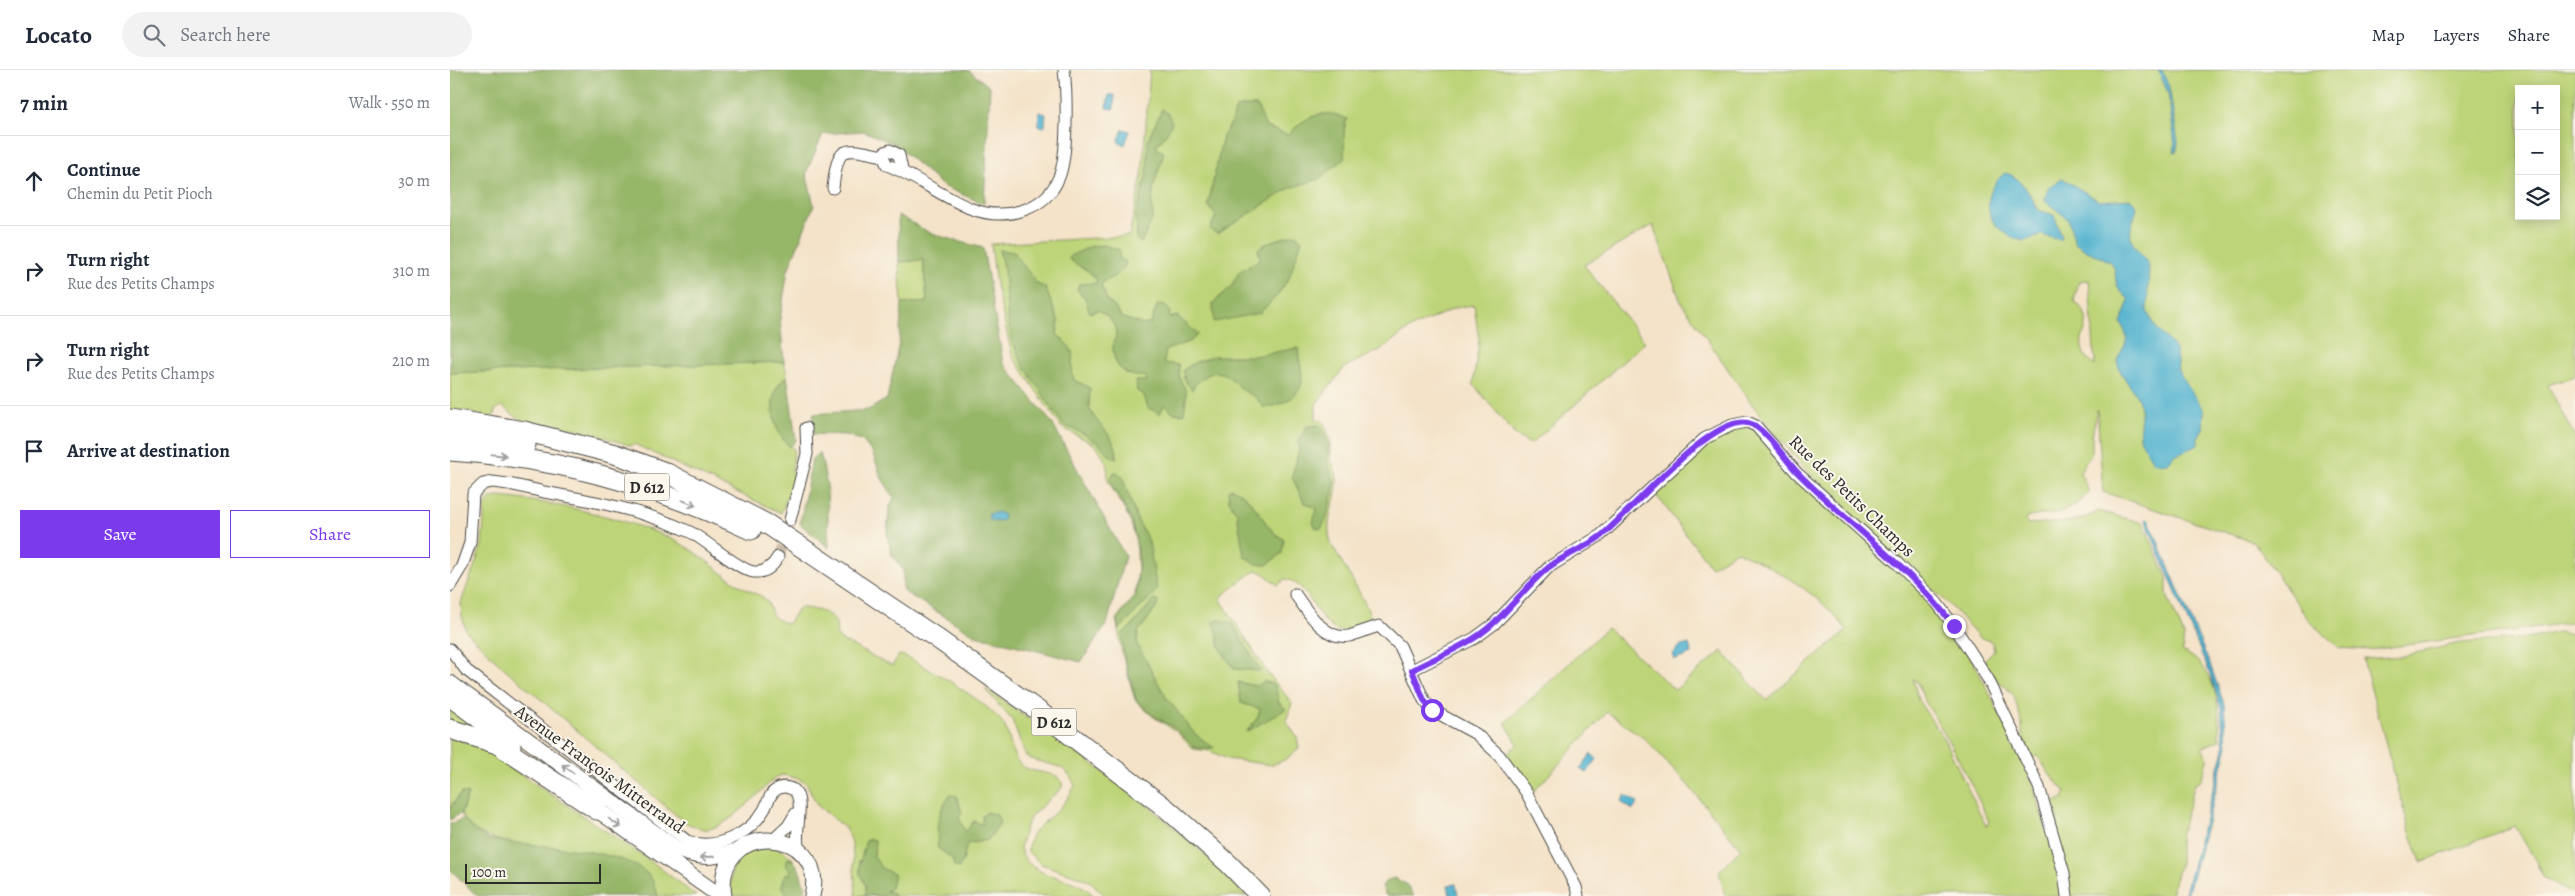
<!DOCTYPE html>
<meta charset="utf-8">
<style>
:root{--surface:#fff;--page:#f2f2f3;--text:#1f2937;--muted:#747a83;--line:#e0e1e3;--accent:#7c3aed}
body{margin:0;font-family:Alegreya,serif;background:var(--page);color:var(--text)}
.controls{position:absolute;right:15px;top:15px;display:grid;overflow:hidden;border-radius:0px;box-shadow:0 2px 12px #0003}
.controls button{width:45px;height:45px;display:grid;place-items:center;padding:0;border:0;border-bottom:1px solid var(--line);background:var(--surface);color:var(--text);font:25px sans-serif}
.scale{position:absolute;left:15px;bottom:12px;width:136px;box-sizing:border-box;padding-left:5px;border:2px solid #2b2b2b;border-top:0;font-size:14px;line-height:18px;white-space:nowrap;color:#2b2b2b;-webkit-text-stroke:4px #fbf7ec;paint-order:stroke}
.stop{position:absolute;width:15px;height:15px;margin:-11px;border:4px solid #7c3aed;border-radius:50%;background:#fff}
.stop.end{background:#7c3aed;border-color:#fff;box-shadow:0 1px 5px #0008}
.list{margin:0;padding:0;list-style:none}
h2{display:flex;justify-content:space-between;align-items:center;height:65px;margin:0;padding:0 20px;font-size:21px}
h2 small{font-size:16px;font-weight:400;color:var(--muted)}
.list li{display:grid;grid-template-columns:32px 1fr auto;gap:15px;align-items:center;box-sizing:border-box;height:90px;padding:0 20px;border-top:1px solid var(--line)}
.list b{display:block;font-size:19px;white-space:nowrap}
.list p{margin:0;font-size:16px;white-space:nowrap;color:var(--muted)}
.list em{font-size:16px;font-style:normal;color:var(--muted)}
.actions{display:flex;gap:10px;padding:15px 20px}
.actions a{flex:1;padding:11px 0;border:1px solid var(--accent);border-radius:0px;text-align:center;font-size:18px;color:var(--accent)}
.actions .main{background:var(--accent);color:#fff}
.icon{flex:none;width:28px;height:28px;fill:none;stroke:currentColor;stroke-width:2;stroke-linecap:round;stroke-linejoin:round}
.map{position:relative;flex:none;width:2125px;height:826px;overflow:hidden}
header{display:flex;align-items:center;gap:30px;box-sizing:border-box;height:70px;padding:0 25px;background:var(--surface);border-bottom:1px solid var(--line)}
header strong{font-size:24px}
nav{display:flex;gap:28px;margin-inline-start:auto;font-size:18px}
.search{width:350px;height:45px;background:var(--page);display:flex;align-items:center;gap:12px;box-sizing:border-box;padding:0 18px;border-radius:28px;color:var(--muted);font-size:19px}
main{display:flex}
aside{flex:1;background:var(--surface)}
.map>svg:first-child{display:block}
</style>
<header>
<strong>Locato</strong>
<div class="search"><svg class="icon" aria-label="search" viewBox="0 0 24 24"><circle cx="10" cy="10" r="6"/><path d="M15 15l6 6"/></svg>Search here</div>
<nav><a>Map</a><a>Layers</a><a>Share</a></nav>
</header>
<main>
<aside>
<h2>7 min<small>Walk · 550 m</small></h2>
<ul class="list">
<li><svg class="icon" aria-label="ahead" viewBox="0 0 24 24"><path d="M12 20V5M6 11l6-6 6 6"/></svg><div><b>Continue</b><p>Chemin du Petit Pioch</p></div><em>30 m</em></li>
<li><svg class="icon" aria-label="right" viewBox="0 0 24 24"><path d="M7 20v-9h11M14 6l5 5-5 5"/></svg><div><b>Turn right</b><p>Rue des Petits Champs</p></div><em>310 m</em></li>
<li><svg class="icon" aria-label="right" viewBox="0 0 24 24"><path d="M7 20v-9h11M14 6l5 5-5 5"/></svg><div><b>Turn right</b><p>Rue des Petits Champs</p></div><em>210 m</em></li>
<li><svg class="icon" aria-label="arrive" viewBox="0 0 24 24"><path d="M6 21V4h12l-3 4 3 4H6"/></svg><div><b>Arrive at destination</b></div></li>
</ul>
<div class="actions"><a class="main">Save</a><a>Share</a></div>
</aside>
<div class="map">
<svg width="2125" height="826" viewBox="0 0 2125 826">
<rect width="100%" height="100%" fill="#fbf7ec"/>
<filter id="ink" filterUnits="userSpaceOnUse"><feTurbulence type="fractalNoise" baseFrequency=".02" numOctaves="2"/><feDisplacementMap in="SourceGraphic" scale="10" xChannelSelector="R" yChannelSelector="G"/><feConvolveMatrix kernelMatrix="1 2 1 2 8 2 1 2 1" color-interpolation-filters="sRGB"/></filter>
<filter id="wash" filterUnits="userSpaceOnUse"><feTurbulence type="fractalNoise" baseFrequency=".0096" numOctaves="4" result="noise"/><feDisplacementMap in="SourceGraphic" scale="20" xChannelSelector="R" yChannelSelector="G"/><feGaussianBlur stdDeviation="1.12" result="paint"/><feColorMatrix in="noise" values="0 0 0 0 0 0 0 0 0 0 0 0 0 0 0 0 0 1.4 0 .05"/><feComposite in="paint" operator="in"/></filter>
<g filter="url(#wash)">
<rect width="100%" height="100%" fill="#f4e3c9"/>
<g fill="#bdd478" stroke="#748052" fill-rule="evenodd">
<path d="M700 0H2125V306L2098 315 2125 368V552L1919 580 1890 578 1861 553 1804 472 1653 422 1647 339 1642 366V382L1630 402 1639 422C1620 445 1606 442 1579 447L1575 450 1578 454C1602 452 1627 455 1648 441L1693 453 1717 507V525L1734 566 1732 581C1766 596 1771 637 1769 670L1752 678 1758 688 1751 710 1745 713 1730 766V793L1721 823 1724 826H1619L1607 770V748L1601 734 1613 728 1616 722 1597 701 1589 687 1581 686 1572 668V653L1564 626 1555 616 1547 611 1534 590 1544 580 1542 572 1529 567 1497 532 1377 425 1307 341 1231 232 1203 155 1134 195 1195 272 1081 374 1066 366 1023 314 1029 270 1024 235 1005 238 959 259 930 280 895 297 866 334V350L873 351C879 365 883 374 880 389 899 420 873 437 880 470 881 475 886 482 889 487 900 508 915 528 922 551 918 557 912 558 905 560 867 572 866 514 835 509L828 515 812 502 806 500 773 525 771 530 817 602 842 633 836 651 847 667 849 679 834 690 822 695 777 689 760 681 743 679 726 661 702 646 685 630 672 583 666 549 685 525 688 499 686 471 679 448 658 411 657 394 649 379 642 373 611 357 562 285 546 215 541 174 679 166 692 106ZM2069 19H2106V146H2069ZM1639 210 1645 295V296C1641 292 1636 288 1634 284 1624 262 1651 253 1624 231L1629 211Z"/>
<polygon points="473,190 477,232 452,234 449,192"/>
<polygon points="334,292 337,305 325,321 333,370 344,379 342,401 345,408 331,443 184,374 182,376 124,358 103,358 81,354 69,349 52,336 45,340 45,345 37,349 17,341 0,340 0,303"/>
<path d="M1295 355 1305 360 1483 532 1525 595 1578 700 1605 788 1613 826H1275L1269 801 1291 779 1232 708 1195 669 1157 642 1076 730 1054 687 1068 674 1055 653 1157 558 1225 620 1272 581 1316 630 1397 560C1368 522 1329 501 1287 481L1261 497 1203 421 1261 369ZM1463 608C1471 615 1470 623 1475 631 1499 670 1520 710 1539 752L1536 756 1494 669 1468 630Z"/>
<path d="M48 427C95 430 193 451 233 475 262 492 280 514 313 527 327 541 313 545 338 554L349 537C365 540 391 541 386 564L391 570 442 596 449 585 454 586C478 597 537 632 552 652 561 664 560 685 570 694 581 705 601 699 612 711V718L581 746 575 759 570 778C580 813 624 802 644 826H406L402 775 396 759 367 735 357 714 349 709 333 705 326 707C310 721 275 762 253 759 247 758 240 754 234 752L54 598 16 561 12 547 11 533 32 475 35 436 41 428Z"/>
<path d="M2107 562 2125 564V822C2111 822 2106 812 2093 808L2087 793 2065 756 1971 792 1959 759 1913 589 1953 586 2010 573 2083 568Z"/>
<path d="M534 618C625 681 720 744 796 826H655L641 812 630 807 591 794 578 782C577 761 597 751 609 739 616 732 620 724 625 716 615 689 596 698 576 686L562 650Z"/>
<polygon points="0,636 44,667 0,652"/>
<path d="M0 667 46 682 63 699 205 794 246 826H208C206 821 204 812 201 808 198 803 190 800 185 797 140 768 34 791 11 744L18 724 11 723 0 738Z"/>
<path d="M322 777 334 781 344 790 338 788 341 800 340 804H335L332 817 338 826H280C280 791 287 781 322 777Z"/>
</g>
<g fill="#96b668" stroke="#60704a">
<polygon points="0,0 518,0 540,17 534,134 493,116 443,73 413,61 373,64 356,103 364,135 338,200 330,249 334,292 0,303"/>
<path d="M795 36H807L816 57 838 65C854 47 874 37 897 49 891 66 896 73 894 89L869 109 840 118 767 164 760 159 766 146 758 135 773 66 782 52 786 38Z"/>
<polygon points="712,39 718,44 722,53 718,61 707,75 707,79 714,82 704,115 702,132 703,148 691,173 686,169 687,154 685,150 697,102 698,70"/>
<polygon points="448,145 482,164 533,178 553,293 602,353 675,486 657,554 631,592 525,565 453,521 453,500 442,485 437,465 439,438 444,428 431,407 423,384 413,371 397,365 363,364 363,344 418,340 437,329 449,273 452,234 477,232 473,190 449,192"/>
<polygon points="845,164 852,170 839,208 827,226 810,243 764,252 763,233 781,217 789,202 810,189 808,179 819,172"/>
<path d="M654 175 670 180 669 188 676 192C671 208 659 206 651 215L658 232 664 236 671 247 693 255 701 253 707 235 714 234 720 241 719 248 727 246 748 264 741 271 716 280 714 293 729 295C728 309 730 308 735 319 738 324 734 338 734 344L724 343 714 335 710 344 698 338 694 325 687 321 686 311H697L696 306C675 308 663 297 663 277 663 272 666 269 666 265 666 253 658 246 648 240L640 243 635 228 627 220 629 214 646 213 647 211C640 199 628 197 619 189L620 186 642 176Z"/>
<path d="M549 180 564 182 587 214 595 217 609 252 607 264C633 288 617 283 624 310L640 318 639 337C646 356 668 366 667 388L660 386 649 374 634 364 613 355 572 293 563 273 558 251 554 201Z"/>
<path d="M848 278C849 288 852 300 852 309 852 328 828 336 814 338L805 326C785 322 777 289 753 308 748 312 745 314 742 320L734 309 733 300 746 292 764 286H804Z"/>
<path d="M337 305 346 370 340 377C326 365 319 340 325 322 327 316 333 310 337 305Z"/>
<polygon points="870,355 879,374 877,391 885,413 876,450 871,459 865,457 863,452 867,439 854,432 842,407 849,380 848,371 857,356"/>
<polygon points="370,382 377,415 379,478 350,454 362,389"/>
<polygon points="667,402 672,406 686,447 699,472 707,520 669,560 667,550 686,526 689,488 682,452 660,411 663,403"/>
<path d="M781 418C807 427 814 461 834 469L832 483 817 495 806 494 794 486 787 443 779 431 778 420Z"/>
<polygon points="703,530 708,531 707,537 688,562 687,574 716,627 745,664 764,678 745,678 725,658 704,646 686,630 674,587 672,564 681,557"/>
<path d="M769 550 782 553 811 601 784 599C780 592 775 587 771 579 766 571 771 565 762 553Z"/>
<polygon points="815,611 825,615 829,633 836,639 796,662 808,647 810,639 791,633 788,612 807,616"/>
<polygon points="11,723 18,724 11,743 0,750 0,738"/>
<path d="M500 725 507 726 512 743 509 747 515 762 524 751 532 755V746L537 742 547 745 550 753 538 770 517 774 513 791 509 798 504 796 502 789 488 778C486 757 487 743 500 725Z"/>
<path d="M13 749 27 762 38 769C76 777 178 776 201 808 204 812 206 821 208 826H27L0 799V754Z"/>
<polygon points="420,769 425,770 424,786 431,798 444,804 441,818 436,821 443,823 444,826 410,826 415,825 416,816 410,804 409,790 410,793 416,770"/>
<path d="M338 788C351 793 349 806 356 817L351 826H338L332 817 335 804H340L341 800 335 795Z"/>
<polygon points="944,808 956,814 964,826 936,826 932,816 936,811"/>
</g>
<g fill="#4fb1ce" stroke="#3d6e7c">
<polygon points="1708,0 1712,0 1719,17 1728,72 1727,81 1724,82 1725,75 1718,23"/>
<polygon points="659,25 665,25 664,39 656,38"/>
<polygon points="589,42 596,44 595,56 593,57 588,55"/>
<polygon points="673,59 680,61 675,75 668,72"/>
<path d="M1555 103C1571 106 1582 127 1588 140L1604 145 1612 167 1611 170 1591 165 1574 171C1552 166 1531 148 1541 122 1544 115 1548 108 1555 103Z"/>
<path d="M1612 108 1649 131 1681 129 1687 136C1686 147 1679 156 1681 167 1682 179 1695 185 1699 197L1697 240 1703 254 1723 276 1726 283 1728 301 1754 341 1753 360 1748 367V375L1723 386C1719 396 1711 394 1703 392 1699 385 1692 375 1690 367 1688 356 1694 343 1689 332 1684 317 1670 308 1667 291 1674 272 1682 274 1671 253L1679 230 1667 217 1664 197 1659 191 1635 180 1625 173 1618 149 1594 130 1599 117Z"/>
<polygon points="548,442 554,445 553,450 546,452 539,450 539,444"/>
<polygon points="1695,449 1699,450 1761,597 1774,634 1777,679 1737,826 1734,826 1774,679 1771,638 1760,604"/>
<polygon points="1239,574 1242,584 1225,590 1223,584 1229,577"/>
<polygon points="1141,684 1147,689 1137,703 1130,699"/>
<polygon points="1175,725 1188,733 1183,740 1171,732"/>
<polygon points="1006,814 1008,826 1000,826 998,815"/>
</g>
</g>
<g filter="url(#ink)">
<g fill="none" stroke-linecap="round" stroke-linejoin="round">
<polyline stroke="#ccbea9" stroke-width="11" stroke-dasharray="11 5.5" stroke-linecap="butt" points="328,487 340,450"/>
<g stroke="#494743" stroke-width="13">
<g id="minor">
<path d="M452 100 449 85 440 80 435 82 433 86 437 95C466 106 492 127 522 139 554 151 596 141 609 107 618 86 617 23 614 0"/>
<path d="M383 118C388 73 393 78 433 86"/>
<polyline points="340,450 357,384 356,358"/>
<path d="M0 516 12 496 20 473 23 424 33 414 42 412C59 413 77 418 94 422 143 431 194 440 240 462 256 470 290 501 304 502 315 503 323 496 328 487"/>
<path d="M845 524C857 541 875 571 899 566 909 563 919 559 929 556L950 576 974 630 982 640 1026 664 1049 685 1076 722 1126 817 1128 826"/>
<path d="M0 579 16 600 237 771C265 781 299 765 314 740 318 733 319 724 326 720 332 715 338 717 344 720 356 733 343 761 349 781"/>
<polyline points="962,600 1025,568 1044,554 1099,497 1151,465 1254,369 1282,355 1297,352 1306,356 1347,403 1447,493 1487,533 1504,556 1538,609 1589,717 1614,803 1617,826"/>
<polyline points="324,769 338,756 346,743"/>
</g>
</g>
<g stroke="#494743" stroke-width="17">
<g id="secondary">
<path d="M0 613 228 780C252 789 261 788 287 781"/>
<polyline points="0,629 63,676"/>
<polyline points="139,734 270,826"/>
<path d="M274 826C262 749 379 754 362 826"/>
</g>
</g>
<g stroke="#494743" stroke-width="21">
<g id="trunk">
<polyline points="0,349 74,361 165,384 215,402 317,454 485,567 590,642 717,739 779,794 810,826"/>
<polyline points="0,366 76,375"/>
<path d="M0 381C110 388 201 414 301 460"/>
<polyline points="0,659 47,674 147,740"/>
</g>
</g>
<use href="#minor" stroke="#fff" stroke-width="11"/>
<use href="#secondary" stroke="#fff" stroke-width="15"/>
<use href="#trunk" stroke="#fff" stroke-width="19"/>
</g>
<defs><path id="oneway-shaft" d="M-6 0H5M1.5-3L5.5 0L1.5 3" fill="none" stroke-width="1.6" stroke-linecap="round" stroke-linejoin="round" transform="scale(1.25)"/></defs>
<g stroke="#a0a0a0">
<use href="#oneway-shaft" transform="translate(49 385) rotate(6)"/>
<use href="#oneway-shaft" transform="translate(239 433) rotate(22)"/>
<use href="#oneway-shaft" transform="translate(118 699) rotate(-144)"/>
<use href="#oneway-shaft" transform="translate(165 753) rotate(35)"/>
<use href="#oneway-shaft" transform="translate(257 787) rotate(179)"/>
</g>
</g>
<g fill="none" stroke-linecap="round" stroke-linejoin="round" filter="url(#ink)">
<path stroke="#7c3aed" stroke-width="6" d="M982 640 974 630 962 600C983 589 1006 580 1026 567 1054 549 1073 518 1099 497 1115 485 1135 478 1151 466 1180 443 1261 344 1298 353 1314 356 1336 391 1348 403 1399 455 1460 497 1504 556"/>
</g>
<g text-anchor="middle" stroke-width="4" stroke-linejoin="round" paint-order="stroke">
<g fill="#fbf7ec" stroke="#696865" stroke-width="1">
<rect x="174.5" y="403.5" width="45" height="27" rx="4"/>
<rect x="581.5" y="638.5" width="45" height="27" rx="4"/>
</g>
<g font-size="16" font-weight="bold" fill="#2b2b2b">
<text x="197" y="423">D 612</text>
<text x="604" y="658">D 612</text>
</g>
<g font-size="18" fill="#2b2b2b" stroke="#fbf7ec">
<text transform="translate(1402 426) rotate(44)" y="6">Rue des Petits Champs</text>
<text transform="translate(150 699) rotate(36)" y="6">Avenue François Mitterrand</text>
</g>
</g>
</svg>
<div class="controls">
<button>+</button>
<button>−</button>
<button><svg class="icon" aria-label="layers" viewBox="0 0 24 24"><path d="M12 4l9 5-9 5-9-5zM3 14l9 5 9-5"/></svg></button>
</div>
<div class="scale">100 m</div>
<div class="stop" style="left:982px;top:640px"></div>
<div class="stop end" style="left:1504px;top:556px"></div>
</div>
</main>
